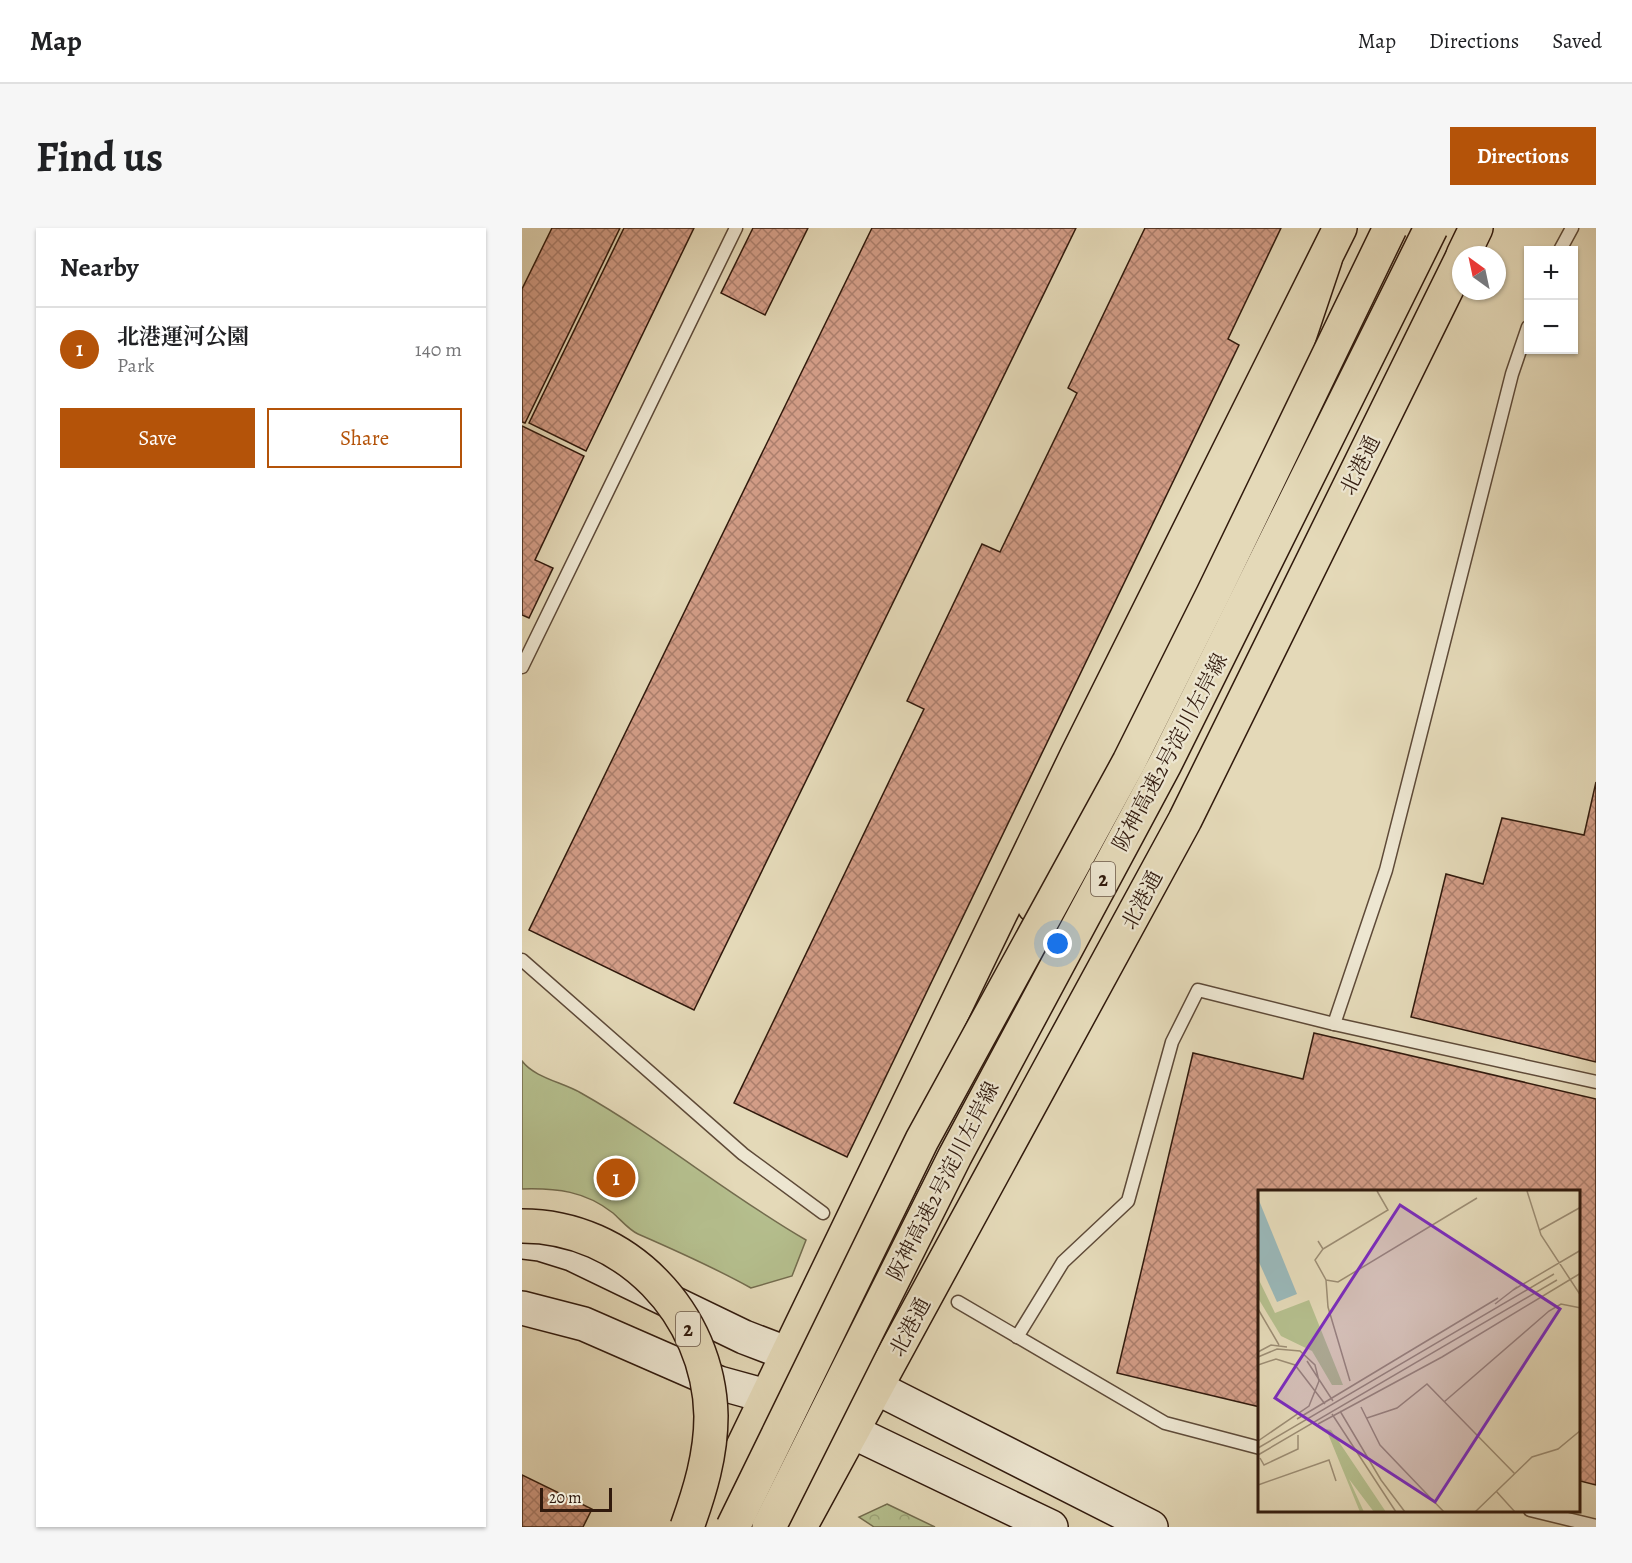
<!DOCTYPE html>
<meta charset="utf-8">
<style>
:root{--surface:#fff;--page:#f6f6f6;--text:#202124;--muted:#757577;--line:#e0e0e0;--accent:#b45309}
body{margin:0;font-family:Alegreya,"Noto Serif JP",serif;background:var(--page);color:var(--text)}
.controls{position:absolute;right:18px;top:18px;display:grid;overflow:hidden;border-radius:0px;box-shadow:0 2px 4px #0004}
.controls button{width:54px;height:54px;display:grid;place-items:center;padding:0;border:0;border-bottom:2px solid var(--line);background:var(--surface);color:var(--text);font:30px sans-serif}
.compass{position:absolute;left:930px;top:18px;width:54px;height:54px;border-radius:50%;background:var(--surface);box-shadow:0 2px 4px #0004;rotate:327deg}
.scale{position:absolute;left:18px;bottom:15px;width:72px;box-sizing:border-box;padding-left:6px;border:3px solid #311a0d;border-top:0;font-size:16px;line-height:21px;white-space:nowrap;color:#311a0d;-webkit-text-stroke:4px #ede6d1;paint-order:stroke}
.you{position:absolute;left:536px;top:716px;width:21px;height:21px;margin:-15px;border:4px solid #fff;border-radius:50%;background:#1a73e8;box-shadow:0 0 0 9px #1a73e833}
.badge{display:grid;place-items:center;width:39px;height:39px;border-radius:50%;background:var(--accent);color:#fff;font-size:20px;font-weight:700}
.pin{position:absolute;translate:-50% -50%;border:3px solid #fff;box-shadow:0 2px 6px #0006}
.list{margin:0;padding:0;list-style:none}
h2{display:flex;justify-content:space-between;align-items:center;height:78px;margin:0;padding:0 24px;font-size:26px}
h2 small{font-size:20px;font-weight:400;color:var(--muted)}
.list li{display:grid;grid-template-columns:39px 1fr auto;gap:18px;align-items:center;box-sizing:border-box;height:84px;padding:0 24px;border-top:2px solid var(--line)}
.list b{display:block;font-size:22px;white-space:nowrap}
.list p{margin:0;font-size:20px;white-space:nowrap;color:var(--muted)}
.list em{font-size:20px;font-style:normal;color:var(--muted)}
.actions{display:flex;gap:12px;padding:18px 24px}
.actions a{flex:1;padding:14px 0;border:2px solid var(--accent);border-radius:0px;text-align:center;font-size:21px;color:var(--accent)}
.actions .main{background:var(--accent);color:#fff}
.map{position:relative;flex:none;width:1074px;height:1299px;overflow:hidden;border-radius:0px}
header{display:flex;align-items:center;gap:36px;box-sizing:border-box;height:84px;padding:0 30px;background:var(--surface);border-bottom:2px solid var(--line)}
header strong{font-size:28px}
nav{display:flex;gap:33px;margin-inline-start:auto;font-size:21px}
.intro{display:flex;align-items:center;justify-content:space-between;box-sizing:border-box;height:144px;padding:0 36px}
h1{margin:0;font-size:42px}
.button{padding:15px 27px;border-radius:0px;background:var(--accent);color:#fff;font-size:21px;font-weight:700}
main{display:flex;gap:36px;padding:0 36px}
aside{flex:1;background:var(--surface);border-radius:0px;box-shadow:0 2px 4px #0004}
.map>svg:first-child{display:block}
</style>
<header>
<strong>Map</strong>
<nav><a>Map</a><a>Directions</a><a>Saved</a></nav>
</header>
<div class="intro"><h1>Find us</h1><a class="button">Directions</a></div>
<main>
<aside>
<h2>Nearby<small></small></h2>
<ul class="list">
<li><span class="badge">1</span><div><b>北港運河公園</b><p>Park</p></div><em>140 m</em></li>
</ul>
<div class="actions"><a class="main">Save</a><a>Share</a></div>
</aside>
<div class="map">
<svg width="1074" height="1299" viewBox="0 0 1074 1299">
<defs>
<pattern id="forest-crowns" width="20" height="18" patternUnits="userSpaceOnUse" patternTransform="scale(1.5)"><rect width="20" height="18" fill="#b5bf8e"/><path d="M2 6a3 3 0 1 1 6 0M12 15a3 3 0 1 1 6 0" fill="none" stroke="#9ca479"/></pattern>
<pattern id="building-cross-hatch" width="8" height="8" patternUnits="userSpaceOnUse" patternTransform="scale(1.5)"><rect width="8" height="8" fill="#d39d87"/><path d="M0 0l8 8M0 8l8-8" fill="none" stroke="#ac7f6d"/></pattern>
</defs>
<rect width="100%" height="100%" fill="#e4d9b8"/>
<filter id="stains"><feTurbulence type="fractalNoise" baseFrequency=".00333" numOctaves="4"/><feColorMatrix values="0 0 0 0 .2 0 0 0 0 .09 0 0 0 0 .02 0 0 0 .5 -.17"/></filter>
<radialGradient id="worn" r=".72"><stop offset=".6" stop-color="#630" stop-opacity="0"/><stop offset="1" stop-color="#630" stop-opacity=".3"/></radialGradient>
<path fill="#b5bf8e" stroke="#736c4e" stroke-width="1.5" d="M0 833C13 850 40 854 59 865 137 909 206 967 284 1012L270 1048 229 1060C193 1040 155 1023 116 1006 107 1002 99 992 91 985 63 963 35 960 0 961Z"/>
<polygon fill="url(#forest-crowns)" stroke="#736c4e" stroke-width="1.5" points="365,1276 413,1299 352,1299 337,1289"/>
<g fill="url(#building-cross-hatch)" stroke="#311a0d" stroke-width="1.5">
<polygon points="30,0 98,0 3,195 0,194 0,61"/>
<polygon points="102,0 172,0 64,223 7,195"/>
<polygon points="231,0 286,0 243,87 199,65"/>
<polygon points="350,0 554,0 172,782 7,702"/>
<polygon points="623,0 759,0 706,111 717,117 325,929 212,875 402,481 385,473 460,316 478,324 555,165 546,160"/>
<polygon points="0,198 62,228 13,332 31,340 7,390 0,387"/>
<polygon points="1074,554 1074,834 889,789 924,646 961,656 980,590 1062,607"/>
<polygon points="792,805 1074,871 1074,1257 1058,1253 1058,963 738,963 738,1179 595,1145 671,825 781,851"/>
<polygon points="0,1247 70,1281 61,1299 0,1299"/>
</g>
<g fill="none" stroke-linecap="round" stroke-linejoin="round">
<g stroke="#5e4a38" stroke-width="15">
<g id="lane">
<polyline points="1038,22 1050,0"/>
<polyline points="0,439 214,0"/>
<polyline points="0,732 221,926 301,985"/>
<polyline points="812,796 864,642 990,146 1006,99"/>
<polyline points="436,1074 643,1195 738,1220"/>
<polyline points="495,1109 541,1034 606,973 650,814 676,762 812,796 1074,854"/>
<polyline points="1008,1282 1074,1298"/>
</g>
</g>
<g stroke="#311a0d" stroke-width="36">
<g id="secondary">
<polyline points="0,1014 18,1016 50,1026 222,1109 355,1160 629,1299"/>
<polyline points="0,1080 62,1096 197,1155 244,1168 331,1204 529,1299"/>
</g>
</g>
<g stroke="#311a0d" stroke-width="36">
<g id="primary">
<polyline points="941,27 954,0"/>
<polyline points="182,1299 555,527 818,0"/>
<polyline points="278,1299 663,592 939,32"/>
</g>
</g>
<g stroke="#311a0d" stroke-width="36">
<polyline id="highway" points="512,678 759,163 803,32"/>
</g>
<use href="#lane" stroke="#ede6d1" stroke-width="12"/>
<use href="#secondary" stroke="#ede6d1" stroke-width="33"/>
<use href="#primary" stroke="#e4d9b8" stroke-width="33"/>
<use href="#highway" stroke="#e4d9b8" stroke-width="33"/>
<g stroke="#311a0d" stroke-width="36" stroke-linecap="butt">
<g id="highway-bridge">
<path d="M0 998C104 998 187 1086 189 1188 189 1227 178 1263 165 1299"/>
<polyline points="211,1299 400,912 607,534 691,366 868,0"/>
<polyline points="247,1299 433,928 643,536 909,0"/>
</g>
</g>
<use href="#highway-bridge" stroke="#e4d9b8" stroke-width="33"/>
</g>
<g text-anchor="middle" stroke-width="4.5" stroke-linejoin="round" paint-order="stroke">
<g fill="#ede6d1" stroke="#695748" stroke-width="1.5">
<rect x="569" y="634" width="24" height="34" rx="4.5"/>
<rect x="154" y="1084" width="24" height="34" rx="4.5"/>
</g>
<g font-size="20" font-weight="bold" fill="#311a0d">
<text x="581" y="658">2</text>
<text x="166" y="1108">2</text>
</g>
<g font-size="21" fill="#311a0d" stroke="#ede6d1">
<text transform="translate(838 237) rotate(-64)" y="7">北港通</text>
<text transform="translate(648 524) rotate(-62)" y="7">阪神高速2号淀川左岸線</text>
<text transform="translate(620 672) rotate(-62)" y="7">北港通</text>
<text transform="translate(421 953) rotate(-63)" y="7">阪神高速2号淀川左岸線</text>
<text transform="translate(388 1099) rotate(-62)" y="7">北港通</text>
</g>
</g>
<g transform="translate(736 962)">
<rect width="322" height="322" fill="#e4d9b8"/>
<path d="M0 88 17 123 51 110 85 195H74L54 161 23 146 0 108Z" fill="#b5bf8e"/>
<path d="M68 239 73 240 128 322H116L91 289 106 322H102Z" fill="#b5bf8e"/>
<path d="M0 8 39 104 19 112 0 70Z" fill="#9ab8b9"/>
<path fill="none" stroke="#9c8d74" stroke-width="1.5" d="M269 1 283 45 323 106M282 40 323 17M60 51 65 59 57 70 68 90 70 117 92 191M65 59 130 20 119 1M68 90 80 92 219 8M255 100 323 60M237 114 259 97M0 119 21 155M0 162 13 155 29 157M0 167 19 159 42 161 57 175 61 191 51 216 0 251M49 171 75 211M0 175 18 169 37 175 67 214M186 212 291 121 303 114 323 118M103 217 122 255 186 322M82 221 123 290 147 322M74 224 138 322M109 228 139 218 169 194 257 284M39 229 240 108M60 234 184 167 323 83M0 258 296 84M0 265 299 90M2 268 6 275 40 259V245M0 295 71 270 78 291M238 301 257 322M217 322 274 267 300 259 323 240"/>
<path fill="#7b2cbf" fill-opacity="0.15" stroke="#7b2cbf" stroke-width="3" d="M142 15 302 119 177 312 17 208Z"/>
<rect width="322" height="322" fill="none" stroke="#311a0d" stroke-width="3"/>
</g>
<rect width="100%" height="100%" filter="url(#stains)"/>
<rect width="100%" height="100%" fill="url(#worn)"/>
</svg>
<div class="controls">
<button>+</button>
<button>−</button>
</div>
<svg class="compass" viewBox="-18 -18 36 36"><path d="M0-13l5 13h-10z" fill="#e53935"/><path d="M0 13l5-13h-10z" fill="#757577"/></svg>
<div class="scale">20 m</div>
<div class="you"></div>
<div class="pin badge" style="left:94px;top:950px">1</div>
</div>
</main>
